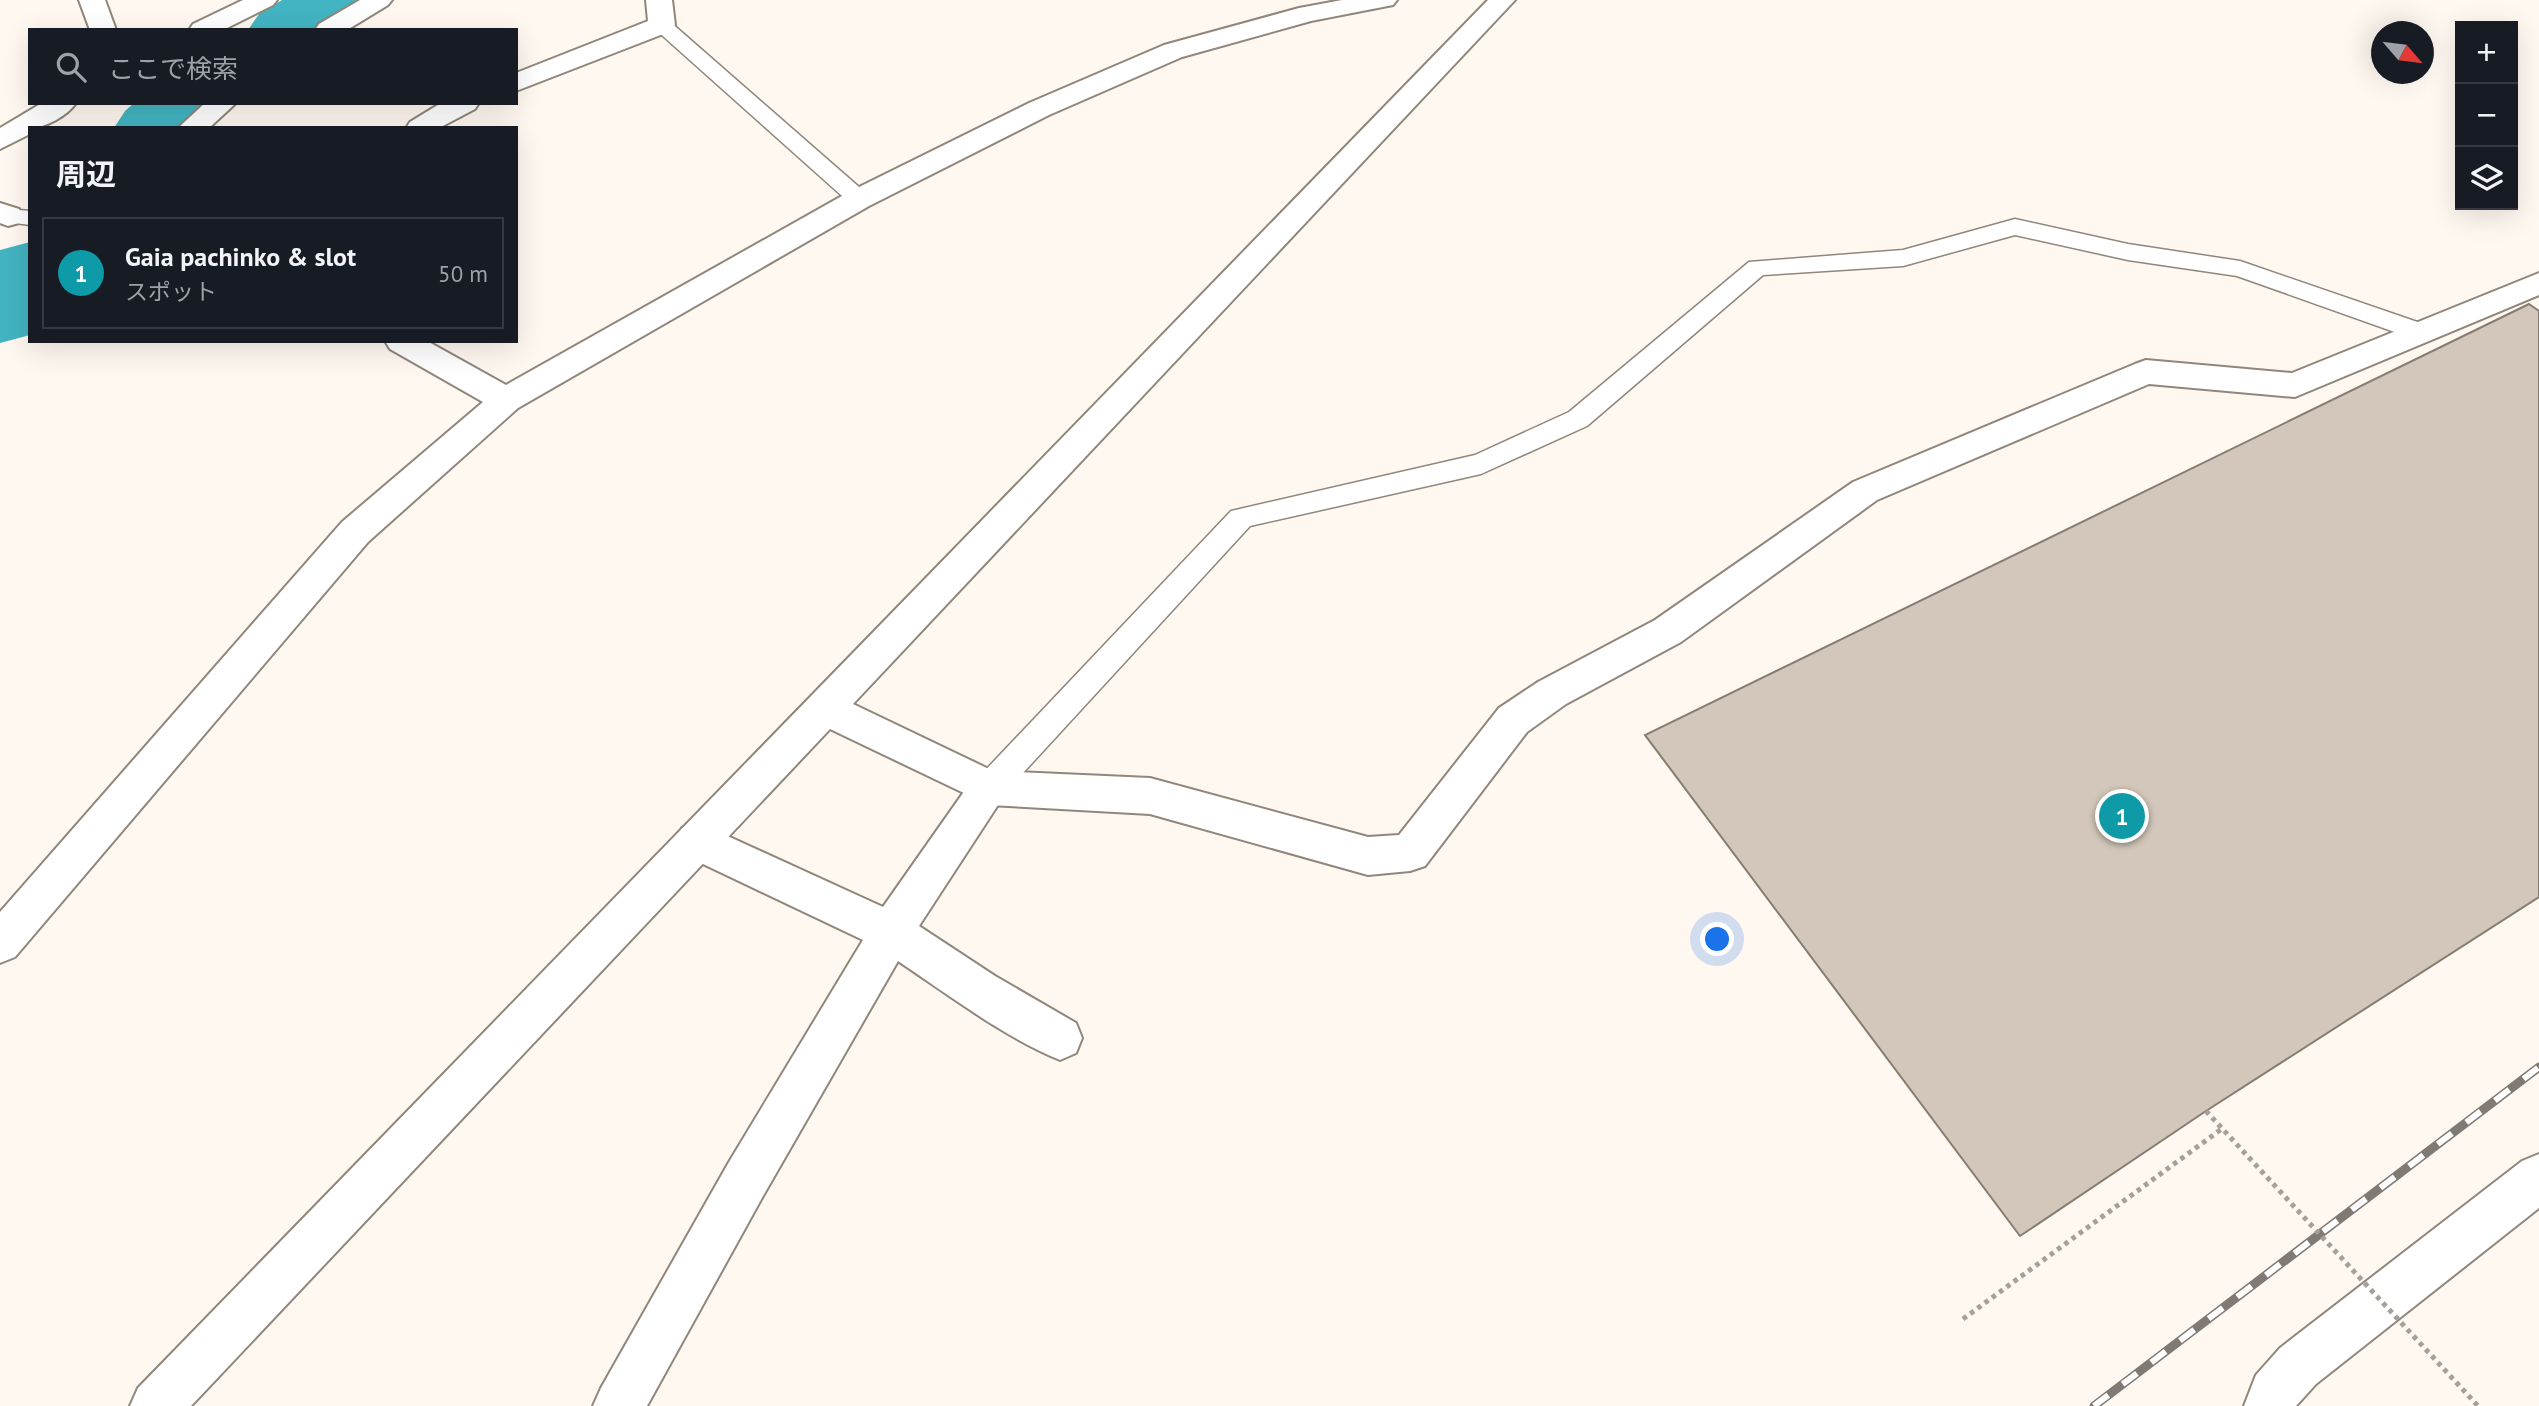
<!DOCTYPE html>
<html lang="ja">
<meta charset="utf-8">
<style>
:root{--surface:#171b24;--page:#242831;--text:#f1f3f6;--muted:#9ea1a6;--line:#363941;--accent:#0b8043}
body{margin:0;font-family:"PT Sans","Noto Sans JP",sans-serif;background:var(--page);color:var(--text)}
.controls{position:absolute;right:21px;top:21px;display:grid;overflow:hidden;border-radius:0px;box-shadow:0 7px 28px #0002}
.controls button{width:63px;height:63px;display:grid;place-items:center;padding:0;border:0;border-bottom:2px solid var(--line);background:var(--surface);color:var(--text);font:35px sans-serif}
.compass{position:absolute;left:2371px;top:21px;width:63px;height:63px;border-radius:50%;background:var(--surface);box-shadow:0 7px 28px #0002;rotate:118deg}
.you{position:absolute;left:1718px;top:940px;width:24px;height:24px;margin:-18px;border:5px solid #fff;border-radius:50%;background:#1a73e8;box-shadow:0 0 0 10px #1a73e833}
.badge{display:grid;place-items:center;width:46px;height:46px;border-radius:50%;background:var(--accent);color:#fff;font-size:23px;font-weight:700}
.pin{position:absolute;translate:-50% -50%;border:4px solid #fff;box-shadow:0 2px 7px #0006}
.list{margin:0;padding:0;list-style:none}
h2{display:flex;justify-content:space-between;align-items:center;height:91px;margin:0;padding:0 28px;font-size:30px}
h2 small{font-size:23px;font-weight:400;color:var(--muted)}
.list li{display:grid;grid-template-columns:46px 1fr auto;gap:21px;align-items:center;box-sizing:border-box;height:112px;margin:0 14px 14px;padding:0 14px;border:2px solid var(--line);border-radius:0px}
.list b{display:block;font-size:26px;white-space:nowrap}
.list p{margin:0;font-size:23px;white-space:nowrap;color:var(--muted)}
.list em{font-size:23px;font-style:normal;color:var(--muted)}
.icon{flex:none;width:38px;height:38px;fill:none;stroke:currentColor;stroke-width:2;stroke-linecap:round;stroke-linejoin:round}
.map{position:relative;flex:none;width:2539px;height:1406px;overflow:hidden}
.search{position:absolute;background:var(--surface);box-shadow:0 7px 28px #0002;left:28px;top:28px;width:490px;height:77px;display:flex;align-items:center;gap:18px;box-sizing:border-box;padding:0 24px;border-radius:0px;color:var(--muted);font-size:26px}
.panel{position:absolute;background:var(--surface);box-shadow:0 7px 28px #0002;left:28px;top:126px;width:490px;height:217px;border-radius:0px}
.map>svg:first-child{display:block}
</style>
<div class="map">
<svg width="2539" height="1406" viewBox="0 0 2539 1406">
<rect width="100%" height="100%" fill="#fff8f0"/>
<g fill="none" stroke-linecap="round" stroke-linejoin="round">
<g fill="#43b4c2" fill-rule="evenodd">
<polygon points="282,0 369,0 359,15 336,30 248,30 259,14"/>
<polygon points="134,103 222,103 201,128 114,128 125,111"/>
<polygon points="30,242 30,335 0,343 0,250"/>
</g>
</g>
<polygon fill="#d2c7ba" stroke="#867c70" stroke-width="2" points="2529,304 2539,311 2539,897 2206,1111 2020,1236 1645,735"/>
<g fill="none" stroke-linecap="round" stroke-linejoin="round">
<g stroke="#90867a" stroke-width="3">
<g id="lane">
<polygon points="662,19 669,21 867,194 870,199 867,204 859,206 851,204 655,29 652,25 655,21"/>
<polygon points="8,209 30,211 30,225 0,221 0,211"/>
<polygon points="2015,219 2128,244 2240,261 2429,326 2432,332 2429,338 2420,341 2237,276 2128,260 2015,235 1903,266 1763,275 1587,426 1481,474 1250,526 1000,798 989,801 978,798 974,788 978,778 1231,511 1475,455 1569,412 1749,262 1903,250"/>
</g>
</g>
<g stroke="#90867a" stroke-width="4">
<g id="street">
<polygon points="79,0 105,0 116,30 90,30"/>
<polygon points="243,0 277,0 273,5 223,30 189,30 193,24"/>
<polygon points="360,0 392,0 388,5 347,30 315,30 319,24"/>
<polygon points="646,0 672,0 675,25 671,31 516,91 516,73 648,21"/>
<polygon points="1342,0 1397,0 1393,5 1311,21 1182,57 1049,115 869,206 518,408 368,542 15,957 0,963 0,912 342,522 483,402 390,349 385,341 427,341 506,385 849,192 1029,103 1164,45 1299,8"/>
<path d="M42 103H76C67 116 45 128 30 128V134L0 149V128Z"/>
<polygon points="205,103 236,103 209,128 178,128"/>
<polygon points="441,103 479,103 475,109 439,128 406,128 410,122"/>
<polygon points="0,203 19,209 23,216 19,223 8,226 0,223"/>
<path d="M989 771 1003 776 1009 788 919 926 995 976 1076 1023 1082 1038 1076 1053 1060 1060C1002 1036 949 995 898 961L763 1196 647 1406H593L601 1388 729 1162 863 940 682 854 676 841 682 828 696 823 710 828 883 907 975 776Z"/>
<polygon points="2539,1154 2539,1208 2316,1384 2296,1406 2244,1406 2256,1375 2280,1348 2522,1161"/>
</g>
</g>
<g stroke="#90867a" stroke-width="4">
<polygon id="secondary" points="1488,0 1515,0 853,704 993,771 1150,778 1368,837 1399,835 1499,708 1538,682 1655,620 1853,482 2135,364 2146,360 2292,373 2539,273 2539,295 2295,397 2149,384 1877,500 1681,642 1566,704 1527,732 1425,866 1410,871 1368,875 1150,814 989,805 830,729 191,1406 130,1406 138,1388"/>
</g>
<polyline stroke="#a5a099" stroke-width="5" stroke-dasharray="4.5 4.5" stroke-linecap="butt" points="1963,1319 2223,1128"/>
<use href="#lane" fill="#fff" fill-rule="evenodd"/>
<use href="#street" fill="#fff" fill-rule="evenodd"/>
<use href="#secondary" fill="#fff" fill-rule="evenodd"/>
<g stroke="#807a74" stroke-width="9">
<polyline id="rail" points="2094,1406 2539,1067"/>
</g>
<use href="#rail" stroke="#fff" stroke-width="6" stroke-dasharray="18" stroke-linecap="butt"/>
<polyline stroke="#a5a099" stroke-width="5" stroke-dasharray="4.5 4.5" stroke-linecap="butt" points="2206,1111 2478,1406"/>
</g>
</svg>
<div class="controls">
<button>+</button>
<button>−</button>
<button><svg class="icon" aria-label="layers" viewBox="0 0 24 24"><path d="M12 4l9 5-9 5-9-5zM3 14l9 5 9-5"/></svg></button>
</div>
<svg class="compass" viewBox="-18 -18 36 36"><path d="M0-13l5 13h-10z" fill="#e53935"/><path d="M0 13l5-13h-10z" fill="#9ea1a6"/></svg>
<div class="you"></div>
<div class="pin badge" style="left:2122px;top:816px;background:#0f9aa8">1</div>
<div class="search"><svg class="icon" aria-label="search" viewBox="0 0 24 24"><circle cx="10" cy="10" r="6"/><path d="M15 15l6 6"/></svg>ここで検索</div>
<section class="panel">
<h2>周辺<small></small></h2>
<ul class="list">
<li><span class="badge" style="background:#0f9aa8">1</span><div><b>Gaia pachinko &amp; slot</b><p>スポット</p></div><em>50 m</em></li>
</ul>
</section>
</div>
